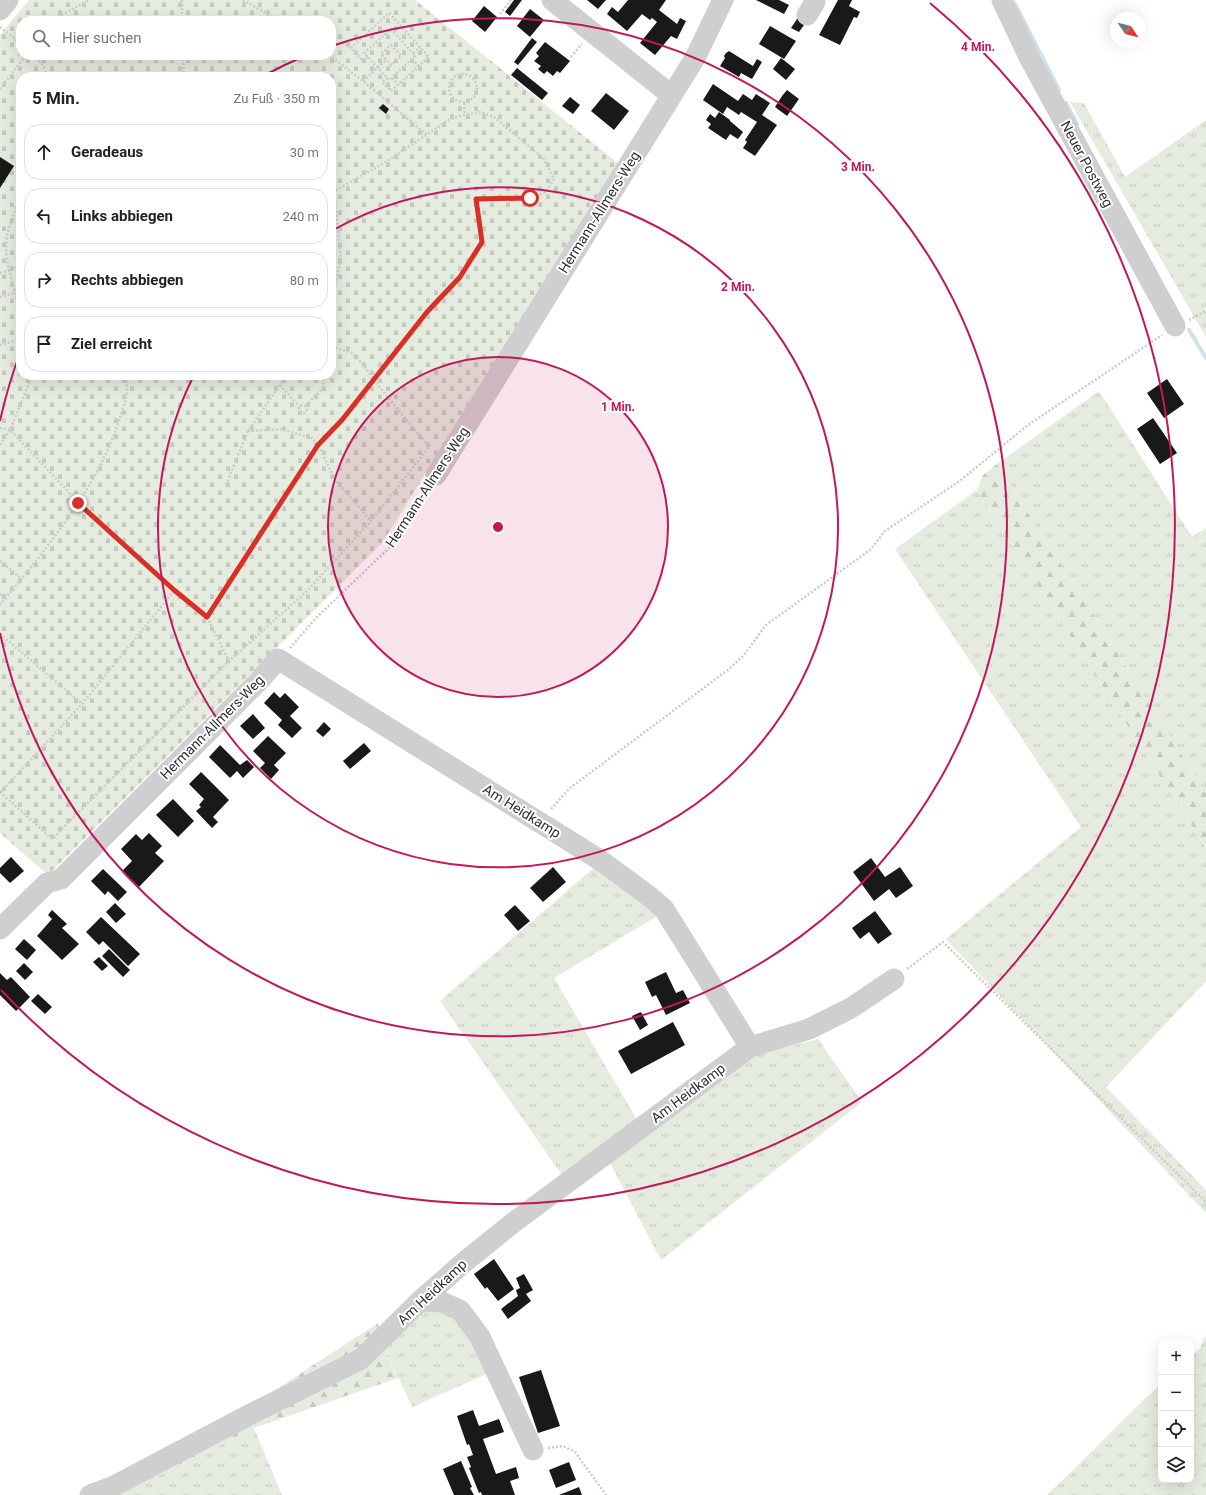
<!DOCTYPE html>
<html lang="de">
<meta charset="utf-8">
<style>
:root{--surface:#fff;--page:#f2f2f2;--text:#222;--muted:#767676;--line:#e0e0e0}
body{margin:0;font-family:Roboto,sans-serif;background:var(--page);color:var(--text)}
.controls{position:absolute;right:12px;bottom:12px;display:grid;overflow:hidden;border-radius:8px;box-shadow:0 4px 16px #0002}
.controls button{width:36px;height:36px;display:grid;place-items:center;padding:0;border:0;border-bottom:1px solid var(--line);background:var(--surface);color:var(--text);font:20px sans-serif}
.compass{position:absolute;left:1110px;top:12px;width:36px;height:36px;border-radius:50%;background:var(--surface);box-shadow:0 4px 16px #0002;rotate:125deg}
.stop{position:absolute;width:12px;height:12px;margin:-9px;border:3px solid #d93025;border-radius:50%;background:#fff}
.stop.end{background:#d93025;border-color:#fff;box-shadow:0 1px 4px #0008}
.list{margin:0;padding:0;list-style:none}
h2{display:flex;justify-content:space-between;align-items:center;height:52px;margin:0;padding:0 16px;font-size:17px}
h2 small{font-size:13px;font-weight:400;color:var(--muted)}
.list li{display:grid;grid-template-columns:26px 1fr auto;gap:12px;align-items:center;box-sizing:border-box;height:56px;margin:0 8px 8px;padding:0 8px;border:1px solid var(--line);border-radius:16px}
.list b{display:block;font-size:15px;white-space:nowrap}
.list em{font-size:13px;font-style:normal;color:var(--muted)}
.icon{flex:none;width:22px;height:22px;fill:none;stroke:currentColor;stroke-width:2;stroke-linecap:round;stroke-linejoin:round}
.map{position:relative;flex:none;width:1206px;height:1495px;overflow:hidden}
.search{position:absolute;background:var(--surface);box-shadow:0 4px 16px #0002;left:16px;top:16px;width:320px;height:44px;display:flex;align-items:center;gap:10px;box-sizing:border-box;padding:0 14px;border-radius:16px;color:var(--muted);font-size:15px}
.panel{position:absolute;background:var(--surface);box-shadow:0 4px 16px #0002;left:16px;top:72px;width:320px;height:308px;border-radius:16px}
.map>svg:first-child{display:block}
</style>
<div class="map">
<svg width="1206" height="1495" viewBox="0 0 1206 1495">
<defs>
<pattern id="grass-tufts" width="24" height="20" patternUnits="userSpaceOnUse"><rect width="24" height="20" fill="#e5ebdf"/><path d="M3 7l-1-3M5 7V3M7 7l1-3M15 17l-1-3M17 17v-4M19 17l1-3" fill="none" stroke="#c5cac0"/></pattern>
<pattern id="forest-firs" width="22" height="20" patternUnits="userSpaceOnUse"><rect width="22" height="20" fill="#e5ebdf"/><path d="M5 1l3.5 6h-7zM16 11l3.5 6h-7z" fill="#c5cac0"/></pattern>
<pattern id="cemetery-stones" width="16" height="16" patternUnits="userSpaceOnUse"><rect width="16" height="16" fill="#e5ebdf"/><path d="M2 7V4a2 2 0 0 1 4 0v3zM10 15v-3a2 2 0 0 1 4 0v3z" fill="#c5cac0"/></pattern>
</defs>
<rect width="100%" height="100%" fill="#fff"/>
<g fill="url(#grass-tufts)">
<polygon points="1070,102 1084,103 1125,177 1206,120 1206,337"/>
<polygon points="1099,391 1192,537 1206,528 1206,793 997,464"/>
<polygon points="977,490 1206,848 1206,981 1106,1087 1206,1190 1206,1213 946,939 1081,827 895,549"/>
<polygon points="597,865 659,915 554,978 639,1123 564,1178 440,1001"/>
<polygon points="818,1039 862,1102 661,1260 609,1161 757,1054"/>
<polygon points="420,1308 434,1309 462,1320 487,1374 412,1407 383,1344"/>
<path d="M1206 1335V1495H1047C1086 1459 1122 1419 1161 1384V1480H1191V1357L1199 1349Z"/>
<polygon points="254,1428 282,1495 118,1495"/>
</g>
<g fill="url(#forest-firs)">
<polygon points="997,464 1206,793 1206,848 977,490 983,475"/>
<polygon points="378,1323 383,1344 398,1378 254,1428 118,1495 261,1399"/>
</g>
<path fill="url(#cemetery-stones)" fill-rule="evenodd" d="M29 0H415L619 164 382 543 48 875 0 833V35ZM21 21H331V55H21ZM21 77H331V375H21Z"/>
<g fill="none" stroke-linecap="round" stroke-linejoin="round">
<g stroke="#cfe1ed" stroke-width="4">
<polyline points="1015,4 1059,90"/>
<polyline points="1066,103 1077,124"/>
<polyline points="1189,330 1206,358"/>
</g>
</g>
<g fill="#191919">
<polygon points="514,0 522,0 510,16 505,12"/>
<polygon points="587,0 606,0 598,9"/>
<polygon points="628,0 666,0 659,10 677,24 680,18 686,21 677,39 671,36 655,55 640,43 657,22 652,18 650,20 642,14 627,31 607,14 612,7 618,12"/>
<polygon points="756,0 779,0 789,5 784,14"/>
<polygon points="838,0 852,0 849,6 860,12 857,18 854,17 840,45 819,35"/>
<polygon points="484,6 497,17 485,32 472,21"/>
<polygon points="530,9 544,20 530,37 517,26"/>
<polygon points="801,13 809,18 799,32 791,28"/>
<polygon points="770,26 796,41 784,59 759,44"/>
<polygon points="532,38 537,42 518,65 514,62"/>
<polygon points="545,42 570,61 560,73 557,71 553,76 547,71 544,74 538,69 541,66 534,61 539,56 536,53"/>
<polygon points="729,51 753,66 757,59 762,62 752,79 741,73 739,77 720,66 725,58 724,56 726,53"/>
<polygon points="781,58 795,69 786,80 773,69"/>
<polygon points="517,68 548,93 542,100 511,75"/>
<polygon points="713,84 738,101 743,94 752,100 756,94 770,103 762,115 777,125 755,156 743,148 747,142 745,140 757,122 741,112 739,115 727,107 723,114 703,100"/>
<polygon points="787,90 799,99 787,116 775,107 782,96"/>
<polygon points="606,93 629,111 614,130 591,111"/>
<polygon points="570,97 580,105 573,114 562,106"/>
<polygon points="383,104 389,109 386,114 379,108"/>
<polygon points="719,112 730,120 730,121 743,132 738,139 730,134 726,140 708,128 711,124 706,120 710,114 715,118"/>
<polygon points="0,157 14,166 0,188"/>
<polygon points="1167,379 1184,404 1164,418 1147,393"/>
<polygon points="1153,418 1177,453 1160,464 1137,429"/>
<polygon points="274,692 280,698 285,693 299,707 290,716 302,728 292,738 278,725 282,720 264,703"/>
<polygon points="253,714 265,728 253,739 240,726"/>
<polygon points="324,722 331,729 323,737 316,731"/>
<polygon points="268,736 286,753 274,765 279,770 271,779 260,768 265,763 253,751"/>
<polygon points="364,743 371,751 350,769 343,761"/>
<polygon points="220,745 240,765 247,760 254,767 243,778 237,771 230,778 209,757"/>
<polygon points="201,772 229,800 213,817 218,822 212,828 196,811 201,807 199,805 204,799 189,784"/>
<polygon points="173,799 194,821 178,837 156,815"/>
<polygon points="149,833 162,846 155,853 164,861 139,887 122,871 132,861 121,849 136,834 142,840"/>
<polygon points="11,857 24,871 10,883 0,873 0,868"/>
<polygon points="871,858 885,877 900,867 913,886 896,898 889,889 874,901 853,872"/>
<polygon points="553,867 566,882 543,902 530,888"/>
<polygon points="103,869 127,892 118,901 108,891 105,895 91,881"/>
<polygon points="115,903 126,914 116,923 106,912"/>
<polygon points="515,905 530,921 518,931 504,915"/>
<polygon points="52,910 67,924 62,928 79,944 62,960 37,936 52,919 48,915"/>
<polygon points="875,911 892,934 878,944 869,932 860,939 852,928"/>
<polygon points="101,917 140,954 128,966 103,941 99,945 86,932"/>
<polygon points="24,939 36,950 27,960 15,949"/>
<polygon points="109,949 130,970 123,977 102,956"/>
<polygon points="99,957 108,966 102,971 93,962"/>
<polygon points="24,963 33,972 25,980 16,971"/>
<polygon points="666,972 676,993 683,990 690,1003 666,1015 656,995 652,997 645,982"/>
<polygon points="0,973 7,980 11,977 30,997 16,1011 0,995"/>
<polygon points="38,994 52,1007 45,1014 31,1001"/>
<polygon points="641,1012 648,1025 640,1030 632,1016"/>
<polygon points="673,1022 685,1045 631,1074 618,1051"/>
<polygon points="494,1259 514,1289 498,1301 487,1287 485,1289 474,1274"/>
<polygon points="524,1274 533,1290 526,1294 531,1301 508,1319 501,1309 518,1296 516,1290 520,1288 516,1278"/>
<polygon points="541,1370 560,1426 538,1433 519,1377"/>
<polygon points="473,1410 479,1426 499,1419 504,1432 483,1439 496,1474 516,1467 519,1478 510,1481 515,1495 482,1495 481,1492 479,1493 469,1468 471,1467 467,1457 473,1455 469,1444 467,1445 457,1416"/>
<polygon points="461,1461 472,1487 470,1488 474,1495 454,1495 443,1469"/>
<polygon points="569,1462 576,1480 556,1488 549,1470"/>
<polygon points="579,1487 582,1495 559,1495"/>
</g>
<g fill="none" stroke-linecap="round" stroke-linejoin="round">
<g stroke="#ccc" stroke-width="2.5" stroke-dasharray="2 2" stroke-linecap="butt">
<polyline points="182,0 182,21"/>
<polyline points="243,0 280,21"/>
<polyline points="500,14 511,0"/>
<polyline points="51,21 89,0"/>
<polyline points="0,27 21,44"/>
<polygon points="391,29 415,56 389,80 364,53"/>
<polyline points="394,32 401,26"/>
<polygon points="391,45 401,56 391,65 381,54"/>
<polyline points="413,53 420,47"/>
<polyline points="33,55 43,65 47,77"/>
<polyline points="183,55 184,77"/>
<polyline points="329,55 363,81 427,135"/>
<polyline points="35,56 42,55"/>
<polyline points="368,57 363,61 351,48 389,13 429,57 391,91 382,82 387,78"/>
<polyline points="571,57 582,44"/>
<polyline points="412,59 419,66"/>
<circle cx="463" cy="88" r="14"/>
<polyline points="392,78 398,85"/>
<polyline points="363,81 386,60"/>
<polyline points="0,89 26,55"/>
<polyline points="464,103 465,115"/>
<polyline points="331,188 334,192 341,258 331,304"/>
<path d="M21 196C15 212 6 229 6 247 6 265 16 295 21 314"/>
<polyline points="0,273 21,267"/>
<polyline points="0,297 21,291"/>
<polyline points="1189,320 1206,311"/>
<polyline points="0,345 21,339"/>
<polyline points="287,375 248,431 280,429 312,438 318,445 336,481 371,521"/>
<polyline points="280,385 300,407"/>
<circle cx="303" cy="409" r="4"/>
<polyline points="306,406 322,389 324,380 318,375"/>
<polyline points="0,428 10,430 79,503 174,591 82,704 0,793"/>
<polyline points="0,445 10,430 30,381 31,375"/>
<polyline points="226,485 248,431"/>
<polyline points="0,561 22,579"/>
<polyline points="174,591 207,617 318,445 342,420 427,312 460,277 482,242 476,199 530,198 546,192 554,179 544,159 494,117 480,112 465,115 450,119 384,163 331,193"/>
<polyline points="0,594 5,599"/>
<path d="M0 605C46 549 101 484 121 414 123 407 126 400 127 393 127 387 127 381 127 375"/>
<polyline points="207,617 229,661"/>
<polyline points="0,634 82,704"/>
<polyline points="290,648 315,619 390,547 427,489"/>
<polyline points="0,792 52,839 229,661 307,591 371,521 429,447 373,379 364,365 351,352 331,347"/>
<polyline points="551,809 570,788 729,669 744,655 766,625 870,550 885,531 961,480 1028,425 1162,335"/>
<polyline points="907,969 943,942 1206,1202"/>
<polyline points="548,1448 563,1446 575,1452 606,1495"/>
</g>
<g stroke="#cfcfcf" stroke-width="21">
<polyline points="552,0 671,95"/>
<polyline points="1002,0 1030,59 1175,326"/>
<polyline points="0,10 8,0"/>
<polyline points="807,15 815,2"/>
<polyline points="436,475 695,58 723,0"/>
<polyline points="0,929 47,883 61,879 258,682 278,659 600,860 649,896 664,909 750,1047 514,1222 462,1264 420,1301 361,1359 247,1416 114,1486 90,1495"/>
<polyline points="750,1047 809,1029 851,1008 894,979"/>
<polyline points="420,1301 442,1302 460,1310 480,1337 533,1450"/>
</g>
</g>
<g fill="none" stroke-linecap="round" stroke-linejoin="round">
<polyline stroke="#d93025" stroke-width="5" points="78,503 174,590 207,617 318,445 342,420 427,312 460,277 482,242 476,199 530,198"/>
</g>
<circle cx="498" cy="527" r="170" fill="#c2185b" fill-opacity=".12"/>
<g fill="none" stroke="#c2185b" stroke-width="2">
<circle cx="498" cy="527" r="170"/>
<path d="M333 230A340 340 0 1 1 194 375"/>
<path d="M0 421A509 509 0 0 1 20 353M263 76A509 509 0 0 1 307 55M332 46A509 509 0 1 1 0 633"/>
<path d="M930 3A679 679 0 1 1 1 990"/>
</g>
<g text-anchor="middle" stroke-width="4" stroke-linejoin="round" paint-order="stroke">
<g font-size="14" fill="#323232" stroke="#fff">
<text transform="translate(1087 164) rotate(62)" y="5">Neuer Postweg</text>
<text transform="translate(599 212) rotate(-58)" y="5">Hermann-Allmers-Weg</text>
<text transform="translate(427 487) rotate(-57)" y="5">Hermann-Allmers-Weg</text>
<text transform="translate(212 727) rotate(-45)" y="5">Hermann-Allmers-Weg</text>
<text transform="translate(522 811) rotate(32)" y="5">Am Heidkamp</text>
<text transform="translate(688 1093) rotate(-37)" y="5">Am Heidkamp</text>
<text transform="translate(432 1292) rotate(-43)" y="5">Am Heidkamp</text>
</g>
</g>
<circle cx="498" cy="527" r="6" fill="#c2185b" stroke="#fff" stroke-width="2"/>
<g font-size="12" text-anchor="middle" font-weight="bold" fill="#c2185b" stroke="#fff" stroke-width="4" stroke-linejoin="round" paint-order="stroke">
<text x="978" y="51">4 Min.</text>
<text x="858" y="171">3 Min.</text>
<text x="738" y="291">2 Min.</text>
<text x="618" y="411">1 Min.</text>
</g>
</svg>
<div class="controls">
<button>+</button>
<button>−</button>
<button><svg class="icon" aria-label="locate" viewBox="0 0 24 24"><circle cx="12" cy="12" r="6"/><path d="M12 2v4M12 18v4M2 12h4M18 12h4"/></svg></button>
<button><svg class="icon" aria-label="layers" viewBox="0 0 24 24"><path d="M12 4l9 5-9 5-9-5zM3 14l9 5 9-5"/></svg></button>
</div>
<svg class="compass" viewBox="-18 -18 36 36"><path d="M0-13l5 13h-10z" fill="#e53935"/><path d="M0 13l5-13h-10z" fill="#767676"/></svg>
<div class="stop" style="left:530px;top:198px"></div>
<div class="stop end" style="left:78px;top:503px"></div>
<div class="search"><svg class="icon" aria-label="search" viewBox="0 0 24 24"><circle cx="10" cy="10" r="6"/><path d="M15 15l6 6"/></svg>Hier suchen</div>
<section class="panel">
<h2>5 Min.<small>Zu Fuß · 350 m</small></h2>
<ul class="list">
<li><svg class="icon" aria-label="ahead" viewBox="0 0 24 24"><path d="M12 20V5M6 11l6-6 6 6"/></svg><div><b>Geradeaus</b></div><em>30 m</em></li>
<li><svg class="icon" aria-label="left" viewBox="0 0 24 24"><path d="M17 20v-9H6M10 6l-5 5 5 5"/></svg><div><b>Links abbiegen</b></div><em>240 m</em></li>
<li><svg class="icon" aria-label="right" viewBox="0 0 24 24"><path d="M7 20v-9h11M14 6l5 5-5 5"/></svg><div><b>Rechts abbiegen</b></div><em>80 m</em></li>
<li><svg class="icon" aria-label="arrive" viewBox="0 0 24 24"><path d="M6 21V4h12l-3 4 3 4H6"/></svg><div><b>Ziel erreicht</b></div></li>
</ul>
</section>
</div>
